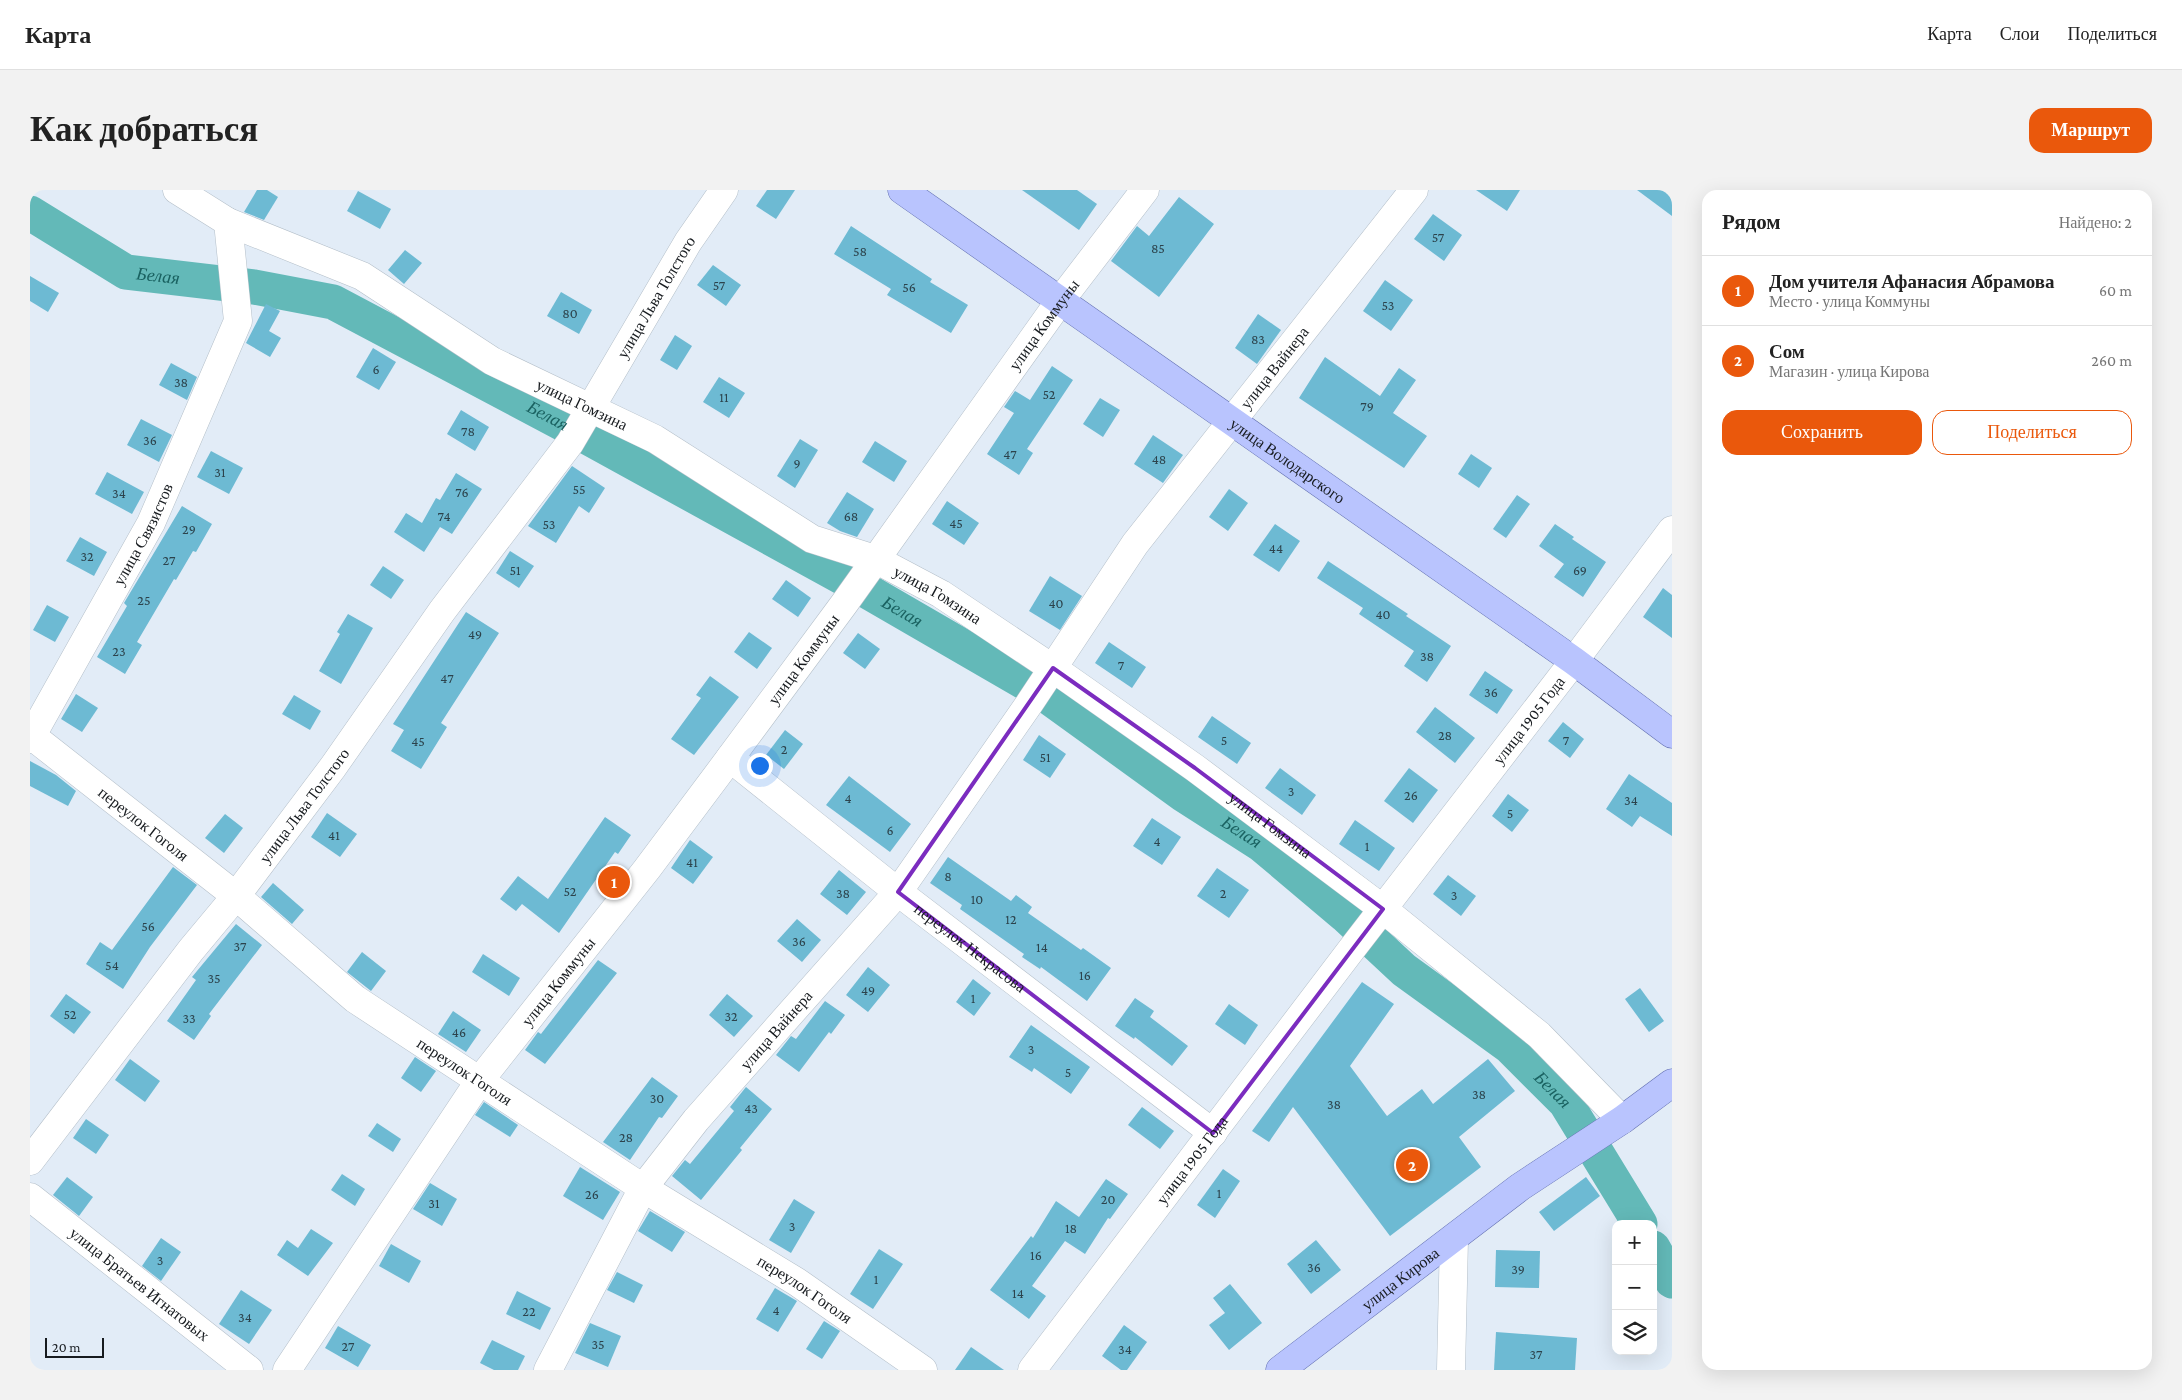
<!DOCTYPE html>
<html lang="ru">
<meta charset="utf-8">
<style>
:root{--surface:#fff;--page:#f2f2f2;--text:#222;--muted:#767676;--line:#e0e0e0;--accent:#ea580c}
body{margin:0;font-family:"Crimson Pro",serif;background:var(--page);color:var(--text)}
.controls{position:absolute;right:15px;bottom:15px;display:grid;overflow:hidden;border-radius:10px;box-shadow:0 5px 20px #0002}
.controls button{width:45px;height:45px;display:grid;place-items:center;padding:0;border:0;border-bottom:1px solid var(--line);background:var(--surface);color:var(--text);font:25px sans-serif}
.scale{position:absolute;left:15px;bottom:12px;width:59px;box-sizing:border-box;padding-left:5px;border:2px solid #171b1f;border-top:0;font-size:14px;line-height:18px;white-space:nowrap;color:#171b1f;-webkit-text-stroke:4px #e2ecf7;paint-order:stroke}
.you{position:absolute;left:729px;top:575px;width:18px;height:18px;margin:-12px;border:4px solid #fff;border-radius:50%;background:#1a73e8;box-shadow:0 0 0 8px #1a73e833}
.badge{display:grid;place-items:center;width:32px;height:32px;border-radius:50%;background:var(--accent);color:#fff;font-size:16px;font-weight:700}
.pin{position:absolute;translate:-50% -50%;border:2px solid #fff;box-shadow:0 1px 5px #0006}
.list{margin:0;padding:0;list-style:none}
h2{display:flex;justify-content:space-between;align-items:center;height:65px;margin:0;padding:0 20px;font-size:21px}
h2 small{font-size:16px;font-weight:400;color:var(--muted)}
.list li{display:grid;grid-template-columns:32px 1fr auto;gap:15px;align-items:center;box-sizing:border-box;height:70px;padding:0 20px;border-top:1px solid var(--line)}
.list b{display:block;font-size:19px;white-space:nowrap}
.list p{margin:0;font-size:16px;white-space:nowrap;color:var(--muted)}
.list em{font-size:16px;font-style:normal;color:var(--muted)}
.actions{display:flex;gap:10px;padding:15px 20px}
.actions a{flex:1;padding:11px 0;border:1px solid var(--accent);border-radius:15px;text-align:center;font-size:18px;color:var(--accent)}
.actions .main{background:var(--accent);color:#fff}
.icon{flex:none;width:28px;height:28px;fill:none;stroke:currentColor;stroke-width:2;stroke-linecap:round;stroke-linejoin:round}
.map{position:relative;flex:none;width:1642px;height:1180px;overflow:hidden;border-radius:15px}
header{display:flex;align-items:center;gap:30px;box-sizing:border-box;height:70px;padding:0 25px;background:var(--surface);border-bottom:1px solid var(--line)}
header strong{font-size:24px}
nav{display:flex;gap:28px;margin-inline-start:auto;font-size:18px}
.intro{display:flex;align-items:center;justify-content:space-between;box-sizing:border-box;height:120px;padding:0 30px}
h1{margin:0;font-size:35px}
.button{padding:12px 22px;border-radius:15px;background:var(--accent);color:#fff;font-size:18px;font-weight:700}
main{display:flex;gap:30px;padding:0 30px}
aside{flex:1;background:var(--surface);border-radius:15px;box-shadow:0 5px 20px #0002}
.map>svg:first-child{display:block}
</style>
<header>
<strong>Карта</strong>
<nav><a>Карта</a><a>Слои</a><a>Поделиться</a></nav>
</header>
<div class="intro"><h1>Как добраться</h1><a class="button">Маршрут</a></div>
<main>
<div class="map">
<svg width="1642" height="1180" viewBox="0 0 1642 1180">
<rect width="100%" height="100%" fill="#e2ecf7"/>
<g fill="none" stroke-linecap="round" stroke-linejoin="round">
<g stroke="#63b9b8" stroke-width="35">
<path id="s1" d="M0 23 96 82 224 97 303 112 539 237 837 401 1013 503 1154 605 1232 655 1315 725 1374 780 1479 856 1536 913 1610 1034"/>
<polyline points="1623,1058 1642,1091"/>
</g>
</g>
<g fill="#6dbad3">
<polygon points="227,0 237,0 248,7 234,30 214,22"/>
<polygon points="737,0 765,0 746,29 726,16"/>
<polygon points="992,0 1047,0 1067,14 1049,40"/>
<polygon points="1446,0 1490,0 1477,21"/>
<polygon points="1607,0 1642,0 1642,26"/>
<polygon points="328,1 361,19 350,39 317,21"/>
<polygon points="1149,7 1184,34 1129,107 1081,71 1107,36 1119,46"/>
<polygon points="1403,24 1432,45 1414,71 1384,49"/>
<polygon points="821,36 902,89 900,92 938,115 921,143 857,105 861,99 804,64"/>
<polygon points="375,60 392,73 374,94 358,80"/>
<polygon points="683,75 711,95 696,116 667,95"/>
<polygon points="0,86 29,103 18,122 0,111"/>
<polygon points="1355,90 1383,110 1361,141 1333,121"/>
<polygon points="531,102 562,120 549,144 517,126"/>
<polygon points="236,114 250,121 239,141 251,148 240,167 216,153"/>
<polygon points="1228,124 1251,140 1227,174 1205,158"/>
<polygon points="645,145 662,156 647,180 630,170"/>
<polygon points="343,158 366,172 349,200 326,187"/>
<polygon points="1295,167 1350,206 1369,178 1386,190 1363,223 1397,246 1374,278 1269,208"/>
<polygon points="141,173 167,187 157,210 129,195"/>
<polygon points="1022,176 1043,190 997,259 1003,263 989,285 957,264 984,223 974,217 985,201 1000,210"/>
<polygon points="689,187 715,203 699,228 673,212"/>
<polygon points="1070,208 1090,220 1073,247 1053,234"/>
<polygon points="431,220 459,237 445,261 417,244"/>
<polygon points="111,229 142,245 129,272 97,255"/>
<polygon points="1123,245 1153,265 1133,293 1104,274"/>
<polygon points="770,249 788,260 765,298 747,286"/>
<polygon points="845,251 877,271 864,292 832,272"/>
<polygon points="181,261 213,278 199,304 167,287"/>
<polygon points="1441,264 1462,278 1449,298 1428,284"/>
<polygon points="542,276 575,298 559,323 549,316 526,353 498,336"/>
<polygon points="77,282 114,302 102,324 65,304"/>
<polygon points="426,283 452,299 422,344 410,337 394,362 364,342 376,323 392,333 406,308 410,310"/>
<polygon points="1199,299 1218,313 1198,341 1179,327"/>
<polygon points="817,302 844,319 827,347 810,341 797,333"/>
<polygon points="1487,305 1500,314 1476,348 1463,339"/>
<polygon points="917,311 949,333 934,355 902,334"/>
<polygon points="152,316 182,334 166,362 163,361 146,390 144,389 107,452 112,455 95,484 67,467 97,416 94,413 100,403"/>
<polygon points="1245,334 1270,351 1249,382 1223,365"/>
<polygon points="1525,334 1544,347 1542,349 1576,372 1553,407 1524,387 1534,374 1509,356"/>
<polygon points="50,347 77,362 64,386 36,371"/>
<polygon points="480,361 504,376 489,398 466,383"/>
<polygon points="1298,371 1378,424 1376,426 1421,456 1397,492 1374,476 1384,461 1329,424 1333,418 1287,388"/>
<polygon points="353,376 374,390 361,409 340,395"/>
<polygon points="1020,386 1052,406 1030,440 999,421"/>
<polygon points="756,390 781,408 768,427 742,409"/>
<polygon points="1633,398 1642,405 1642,448 1613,427"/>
<polygon points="17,415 39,427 25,452 3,440"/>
<polygon points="436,422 469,443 411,533 417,537 391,579 361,561 374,540 363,534"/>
<polygon points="318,424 343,438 311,494 289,481 310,444 307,442"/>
<polygon points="719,442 742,458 727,479 704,462"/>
<polygon points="828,443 850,459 835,479 813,463"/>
<polygon points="1079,452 1116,477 1102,498 1065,473"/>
<polygon points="1455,481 1483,500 1467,524 1439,505"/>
<polygon points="680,486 709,507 664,565 641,549 671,508 666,505"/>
<polygon points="46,504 68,518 52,542 31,529"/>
<polygon points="264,505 291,521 280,540 252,524"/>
<polygon points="1405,517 1445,548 1425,573 1386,542"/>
<polygon points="1182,526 1221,553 1207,574 1168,547"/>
<polygon points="1533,532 1554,549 1540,568 1518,551"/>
<polygon points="755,540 773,554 754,579 736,565"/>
<polygon points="1009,545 1036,564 1020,588 993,570"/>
<polygon points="0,571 26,585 46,601 38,616 0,596"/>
<polygon points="1250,578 1286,605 1272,625 1235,598"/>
<polygon points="1379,578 1408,600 1383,633 1354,611"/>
<polygon points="1599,584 1642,613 1642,646 1610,626 1602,637 1576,619"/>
<polygon points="819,586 881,634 860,662 796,615"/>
<polygon points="1478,604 1499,620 1482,642 1462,626"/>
<polygon points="297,623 327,644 310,667 281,647"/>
<polygon points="195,624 213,638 194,663 175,648"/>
<polygon points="575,627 601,645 588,664 585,662 529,743 492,714 486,721 470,709 488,686 518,709"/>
<polygon points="1122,628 1151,647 1132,675 1103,656"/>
<polygon points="1325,630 1365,658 1349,681 1309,654"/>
<polygon points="660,650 683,667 663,694 641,678"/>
<polygon points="918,667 981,711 986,705 1002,717 998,723 1051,760 1053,758 1081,778 1057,811 1011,777 1010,779 992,767 994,764 930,719 932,715 900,693"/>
<polygon points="143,677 167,695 120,757 93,799 56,774 70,752 82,760"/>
<polygon points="1187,678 1219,700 1199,728 1167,706"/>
<polygon points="809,680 836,702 817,725 790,704"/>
<polygon points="1418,685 1446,706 1431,726 1403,704"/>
<polygon points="243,693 274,720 262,734 231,707"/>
<polygon points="767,729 791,750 772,772 747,751"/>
<polygon points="206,734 232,755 179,824 181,826 164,850 137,831 166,790 162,787"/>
<polygon points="332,762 356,781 341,801 317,782"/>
<polygon points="453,764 490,788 479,806 442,782"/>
<polygon points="568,770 587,783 515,874 495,860 508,842 511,844"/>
<polygon points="838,777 860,795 838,822 816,805"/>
<polygon points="943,789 961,803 944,826 926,812"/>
<polygon points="1332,792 1364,814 1320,876 1357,926 1392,899 1403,914 1458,869 1485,901 1429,947 1451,977 1360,1046 1263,917 1239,952 1222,941"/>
<polygon points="1610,798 1634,831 1619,842 1595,809"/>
<polygon points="36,804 61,822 44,844 20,826"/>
<polygon points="697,804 723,826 704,847 679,825"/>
<polygon points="1105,808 1124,821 1120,827 1158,856 1142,876 1105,847 1104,849 1085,836"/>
<polygon points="795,811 815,825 801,844 799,842 769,882 746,865 761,846 766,849"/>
<polygon points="1199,814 1228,835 1215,855 1185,834"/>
<polygon points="423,821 451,840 436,862 408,844"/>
<polygon points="1001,835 1060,877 1041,904 1004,878 1002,882 979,867"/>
<polygon points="385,867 406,881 391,902 371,888"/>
<polygon points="100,869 130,891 115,912 85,890"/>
<polygon points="622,887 648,906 632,928 629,927 600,970 573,952"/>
<polygon points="716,897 742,919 710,958 712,960 671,1010 642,986 655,970 660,974 704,921 700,917"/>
<polygon points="454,912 488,935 480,947 445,925"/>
<polygon points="1112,917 1144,941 1130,959 1098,935"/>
<polygon points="56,929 79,945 66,964 43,948"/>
<polygon points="347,933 371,949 363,962 338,946"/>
<polygon points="550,977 590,1002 573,1030 533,1006"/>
<polygon points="1193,979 1210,991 1185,1028 1167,1015"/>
<polygon points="312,984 335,999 325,1016 301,1000"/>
<polygon points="37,987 63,1007 49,1026 23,1005"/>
<polygon points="1556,987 1570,1006 1524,1041 1509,1022"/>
<polygon points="1076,989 1098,1004 1080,1029 1078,1028 1055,1064 1035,1051 1002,1096 1016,1106 999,1129 960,1100 1001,1046 1003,1048 1026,1011 1049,1027"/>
<polygon points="400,993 427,1009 412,1036 383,1019"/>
<polygon points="764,1009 785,1022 761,1063 739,1050"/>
<polygon points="620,1021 655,1042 642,1062 608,1041"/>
<polygon points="281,1039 303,1053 278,1086 247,1065 257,1050 268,1058"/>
<polygon points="131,1048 151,1062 131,1091 112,1076"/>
<polygon points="1286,1050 1311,1080 1281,1104 1257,1074"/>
<polygon points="361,1054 391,1071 379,1093 349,1076"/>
<polygon points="849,1059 873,1074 843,1119 820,1104"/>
<polygon points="1466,1060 1510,1061 1509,1098 1465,1097"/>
<polygon points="587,1082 613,1095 604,1113 577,1100"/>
<polygon points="1200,1094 1232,1133 1199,1160 1179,1135 1195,1123 1183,1108"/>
<polygon points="745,1098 767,1111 748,1142 726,1129"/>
<polygon points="211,1100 242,1120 219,1154 189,1134"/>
<polygon points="487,1101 521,1118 510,1140 476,1124"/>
<polygon points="794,1131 810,1141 792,1169 776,1159"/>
<polygon points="560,1133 591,1146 578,1177 545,1163"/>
<polygon points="1094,1135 1117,1152 1097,1180 1091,1180 1072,1166"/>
<polygon points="308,1136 341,1155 328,1177 295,1158"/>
<polygon points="1466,1142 1547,1148 1545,1180 1464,1180"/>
<polygon points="462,1150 495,1166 488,1180 464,1180 450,1173"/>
<polygon points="941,1157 974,1180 925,1180"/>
</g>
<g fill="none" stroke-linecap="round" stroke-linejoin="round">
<g stroke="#b4bfc9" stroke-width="29">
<g id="minor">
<path id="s2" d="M147 0 198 32 332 86 462 171 625 249 782 349 845 369 911 404 1034 486 1165 578 1353 719 1509 845 1592 930"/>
<path id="s3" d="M2 546 206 706 325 809 613 998 767 1092 893 1180"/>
<path id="s4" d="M0 549 121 333 208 131 198 32"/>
<path id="s5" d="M700 568 868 702 1183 943"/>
<path id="s6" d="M0 971 161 760 206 706 303 577 412 421 540 253 658 52 694 0"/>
<path id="s7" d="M0 1007 219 1180"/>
<path id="s8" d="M257 1180 450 890 617 679 700 568 814 414 1030 111 1115 0"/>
<path id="s9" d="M518 1180 613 998 666 930 868 702 999 514 1105 354 1384 0"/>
<path id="s10" d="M1002 1180 1321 760 1544 471 1642 340"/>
<polyline points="1421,1180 1424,1049"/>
</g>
</g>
<g stroke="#626fb0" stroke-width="29">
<g id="major">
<path id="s11" d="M872 0 1544 471 1642 544"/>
<path id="s12" d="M1250 1180 1490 997 1592 930 1642 893"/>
</g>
</g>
<use href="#minor" stroke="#fff" stroke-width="28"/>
<use href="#major" stroke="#b9c4fe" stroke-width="28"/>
</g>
<path fill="none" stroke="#7b2cbf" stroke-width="4" stroke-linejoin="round" d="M1023 478 1165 578 1353 719 1183 943 868 702Z"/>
<g text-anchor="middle" stroke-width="5" stroke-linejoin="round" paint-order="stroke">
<g font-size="14" fill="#2c434c">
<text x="1408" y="52">57</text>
<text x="1128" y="63">85</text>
<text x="830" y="66">58</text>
<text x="689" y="100">57</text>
<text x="879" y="102">56</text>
<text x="1358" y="120">53</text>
<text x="540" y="128">80</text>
<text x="1228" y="154">83</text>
<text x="346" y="184">6</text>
<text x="151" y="197">38</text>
<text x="1019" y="209">52</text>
<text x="694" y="212">11</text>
<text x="1337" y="221">79</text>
<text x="438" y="246">78</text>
<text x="120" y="255">36</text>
<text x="980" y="269">47</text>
<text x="1129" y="274">48</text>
<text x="767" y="278">9</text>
<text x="190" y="287">31</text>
<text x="549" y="304">55</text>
<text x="432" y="307">76</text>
<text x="89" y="308">34</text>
<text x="414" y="331">74</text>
<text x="821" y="331">68</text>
<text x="926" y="338">45</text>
<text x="519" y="339">53</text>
<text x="159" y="344">29</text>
<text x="1246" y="363">44</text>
<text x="57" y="371">32</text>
<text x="139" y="375">27</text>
<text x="485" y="385">51</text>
<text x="1550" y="385">69</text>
<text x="114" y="415">25</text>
<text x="1026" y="418">40</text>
<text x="1353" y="429">40</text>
<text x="445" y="449">49</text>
<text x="89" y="466">23</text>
<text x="1397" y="471">38</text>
<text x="1091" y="480">7</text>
<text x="417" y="493">47</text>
<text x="1461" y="507">36</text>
<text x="1415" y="550">28</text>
<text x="1194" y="555">5</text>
<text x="1536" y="555">7</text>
<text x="388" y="556">45</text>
<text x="754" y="564">2</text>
<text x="1015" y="572">51</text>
<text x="1261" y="606">3</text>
<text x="1381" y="610">26</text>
<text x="818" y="613">4</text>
<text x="1601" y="615">34</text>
<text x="1480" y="628">5</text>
<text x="860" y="645">6</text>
<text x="304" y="650">41</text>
<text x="1127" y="656">4</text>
<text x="1337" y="661">1</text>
<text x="662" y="677">41</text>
<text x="918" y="691">8</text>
<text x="540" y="706">52</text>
<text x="813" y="708">38</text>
<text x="1193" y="708">2</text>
<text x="1424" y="710">3</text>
<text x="947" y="714">10</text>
<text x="981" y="734">12</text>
<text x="118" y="741">56</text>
<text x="769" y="756">36</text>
<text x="210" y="761">37</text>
<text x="1012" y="762">14</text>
<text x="82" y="780">54</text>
<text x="1055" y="790">16</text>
<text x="184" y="793">35</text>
<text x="838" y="805">49</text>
<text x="943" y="813">1</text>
<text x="40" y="829">52</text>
<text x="701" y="831">32</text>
<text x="159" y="833">33</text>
<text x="429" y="847">46</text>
<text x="1001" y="864">3</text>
<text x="1038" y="887">5</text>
<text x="1449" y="909">38</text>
<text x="627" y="913">30</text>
<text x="1304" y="919">38</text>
<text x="721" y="923">43</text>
<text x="596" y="952">28</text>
<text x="1189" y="1008">1</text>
<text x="562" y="1009">26</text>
<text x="1078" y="1014">20</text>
<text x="404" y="1018">31</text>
<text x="762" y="1041">3</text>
<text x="1041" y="1043">18</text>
<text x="1006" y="1070">16</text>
<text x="130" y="1075">3</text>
<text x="1284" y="1082">36</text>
<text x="1488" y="1084">39</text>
<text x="846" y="1094">1</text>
<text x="988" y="1108">14</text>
<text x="746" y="1125">4</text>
<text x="499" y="1126">22</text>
<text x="215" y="1132">34</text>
<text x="568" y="1159">35</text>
<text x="318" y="1161">27</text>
<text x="1095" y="1164">34</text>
<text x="1506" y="1169">37</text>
</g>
<g font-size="16" fill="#171b1f" stroke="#e2ecf7">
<text dy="6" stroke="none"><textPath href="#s6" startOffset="1068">улица Льва Толстого</textPath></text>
<text dy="6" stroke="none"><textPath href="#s8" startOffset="1291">улица Коммуны</textPath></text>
<text dy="6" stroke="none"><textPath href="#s9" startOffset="1242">улица Вайнера</textPath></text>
<text dy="6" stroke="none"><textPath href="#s2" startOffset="460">улица Гомзина</textPath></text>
<text dy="6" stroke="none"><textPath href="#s11" startOffset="471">улица Володарского</textPath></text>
<text dy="6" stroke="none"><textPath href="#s4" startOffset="234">улица Связистов</textPath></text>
<text dy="6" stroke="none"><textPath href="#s2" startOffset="865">улица Гомзина</textPath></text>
<text dy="6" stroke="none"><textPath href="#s8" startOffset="879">улица Коммуны</textPath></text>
<text dy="6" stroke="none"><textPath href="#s10" startOffset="818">улица 1905 Года</textPath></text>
<text dy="6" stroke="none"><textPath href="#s6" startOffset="449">улица Льва Толстого</textPath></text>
<text dy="6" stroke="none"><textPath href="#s3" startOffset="142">переулок Гоголя</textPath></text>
<text dy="6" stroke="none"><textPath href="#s2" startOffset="1270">улица Гомзина</textPath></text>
<text dy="6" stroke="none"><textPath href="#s5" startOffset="306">переулок Некрасова</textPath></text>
<text dy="6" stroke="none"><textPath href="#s8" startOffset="474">улица Коммуны</textPath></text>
<text dy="6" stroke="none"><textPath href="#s9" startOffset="412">улица Вайнера</textPath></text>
<text dy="6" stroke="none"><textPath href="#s3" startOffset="548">переулок Гоголя</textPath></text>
<text dy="6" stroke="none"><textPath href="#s10" startOffset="264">улица 1905 Года</textPath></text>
<text dy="6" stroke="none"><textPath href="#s12" startOffset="151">улица Кирова</textPath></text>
<text dy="6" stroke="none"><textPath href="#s7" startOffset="140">улица Братьев Игнатовых</textPath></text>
<text dy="6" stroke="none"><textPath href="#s3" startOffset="952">переулок Гоголя</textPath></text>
</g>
<g font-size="18" font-style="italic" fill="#1a6261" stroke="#e2ecf7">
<text dy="6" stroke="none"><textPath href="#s1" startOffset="145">Белая</textPath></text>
<text dy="6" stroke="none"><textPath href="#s1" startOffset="565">Белая</textPath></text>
<text dy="6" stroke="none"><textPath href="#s1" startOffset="970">Белая</textPath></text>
<text dy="6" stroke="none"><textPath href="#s1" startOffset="1375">Белая</textPath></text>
<text dy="6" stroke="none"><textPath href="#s1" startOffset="1780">Белая</textPath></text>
</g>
</g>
</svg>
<div class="controls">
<button>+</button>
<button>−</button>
<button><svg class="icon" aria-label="layers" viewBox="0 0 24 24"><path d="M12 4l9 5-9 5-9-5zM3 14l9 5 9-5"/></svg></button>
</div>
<div class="scale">20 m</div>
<div class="you"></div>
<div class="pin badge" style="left:584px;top:692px">1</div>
<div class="pin badge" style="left:1382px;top:975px">2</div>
</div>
<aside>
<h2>Рядом<small>Найдено: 2</small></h2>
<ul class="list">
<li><span class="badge">1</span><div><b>Дом учителя Афанасия Абрамова</b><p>Место · улица Коммуны</p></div><em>60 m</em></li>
<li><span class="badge">2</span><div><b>Сом</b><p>Магазин · улица Кирова</p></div><em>260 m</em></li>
</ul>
<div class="actions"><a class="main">Сохранить</a><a>Поделиться</a></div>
</aside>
</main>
